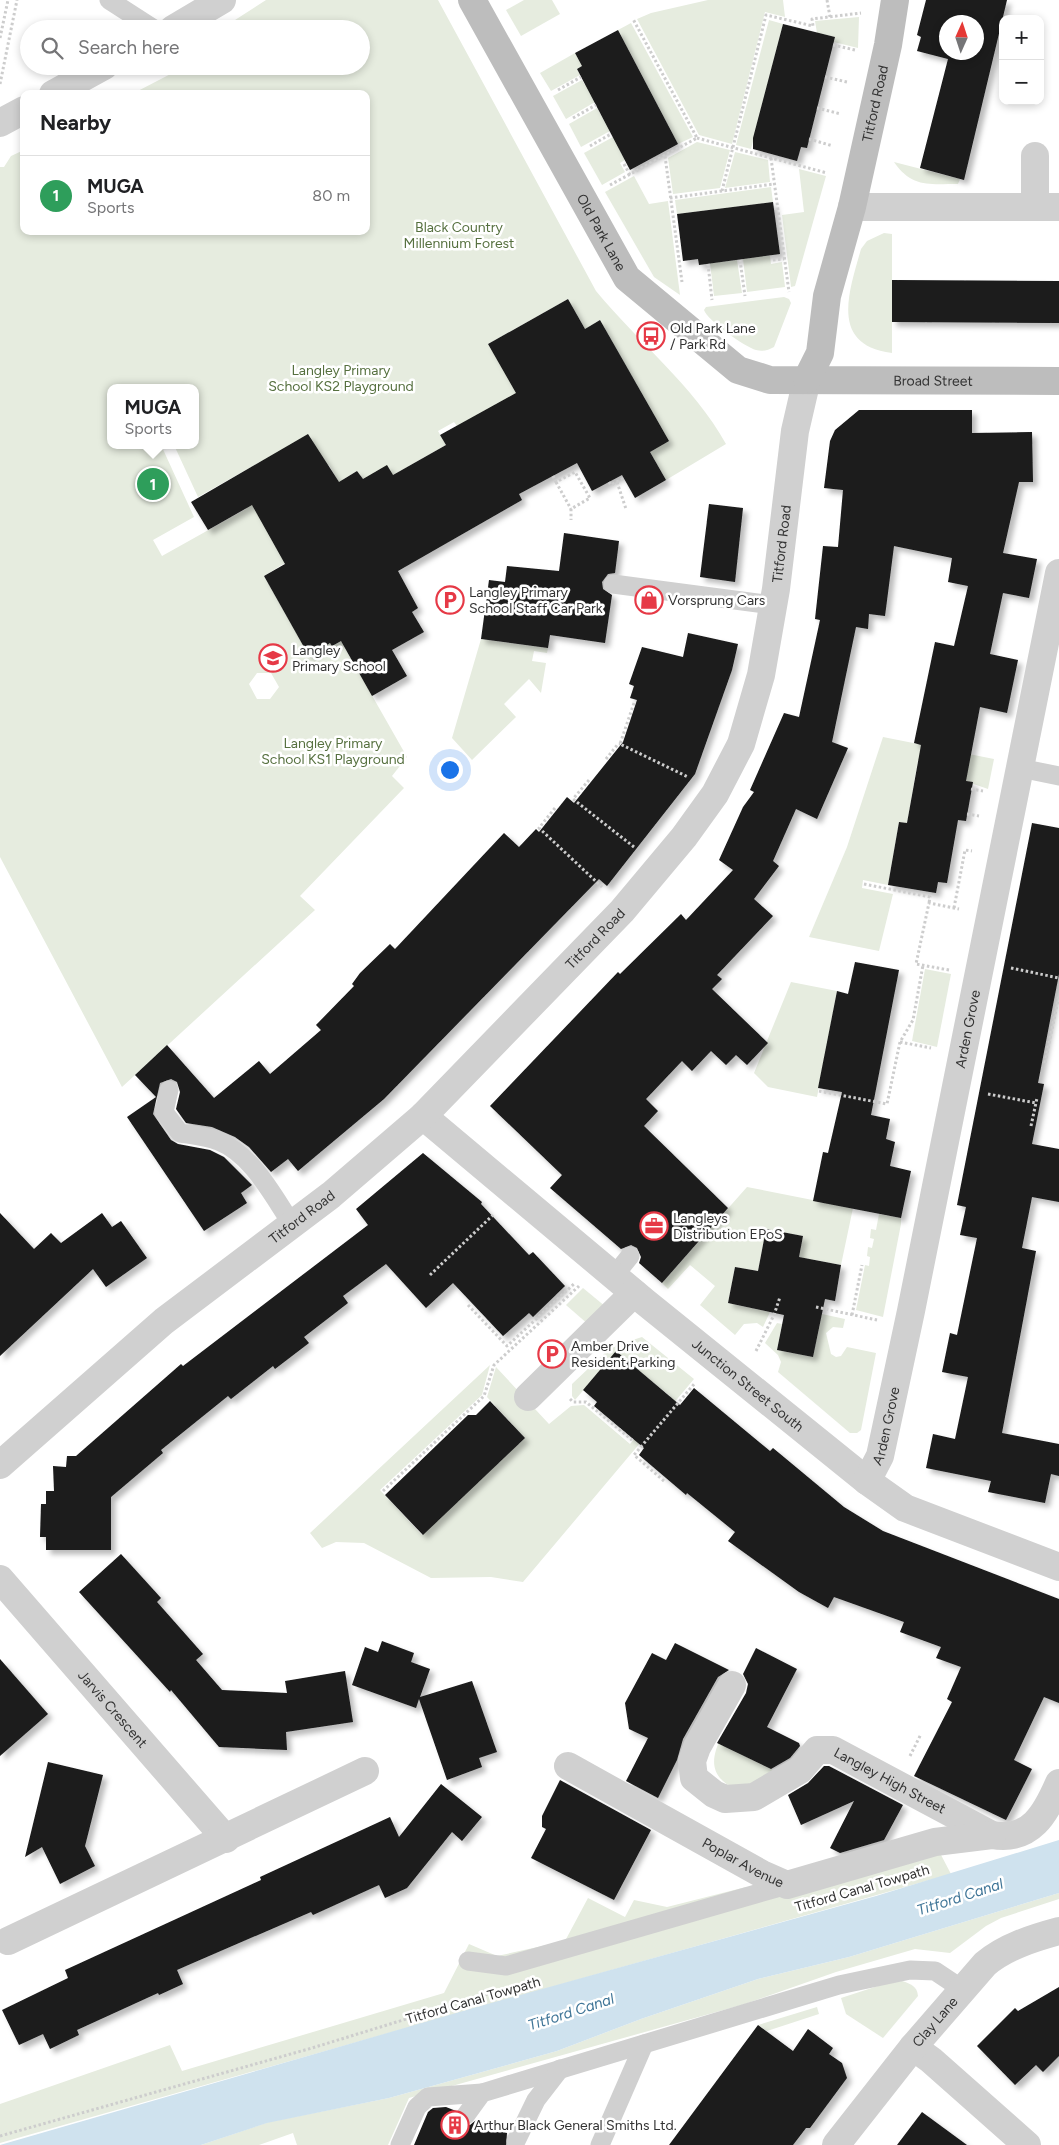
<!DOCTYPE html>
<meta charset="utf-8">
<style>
:root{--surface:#fff;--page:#f2f2f2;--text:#202124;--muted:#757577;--line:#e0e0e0;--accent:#e63946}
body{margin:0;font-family:Figtree,sans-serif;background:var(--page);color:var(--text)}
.controls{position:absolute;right:15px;top:15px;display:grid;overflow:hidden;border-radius:10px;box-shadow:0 2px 8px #0003}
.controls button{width:45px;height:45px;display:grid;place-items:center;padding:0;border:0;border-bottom:1px solid var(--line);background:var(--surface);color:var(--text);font:25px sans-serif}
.compass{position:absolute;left:939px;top:15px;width:45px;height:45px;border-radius:50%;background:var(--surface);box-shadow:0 2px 8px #0003;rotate:3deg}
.you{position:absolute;left:449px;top:769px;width:18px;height:18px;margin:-12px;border:4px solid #fff;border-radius:50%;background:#1a73e8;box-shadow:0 0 0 8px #1a73e833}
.badge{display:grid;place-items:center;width:32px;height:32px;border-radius:50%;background:var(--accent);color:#fff;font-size:16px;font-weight:700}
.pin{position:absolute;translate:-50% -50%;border:2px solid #fff;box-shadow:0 1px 5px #0006}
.popup{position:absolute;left:107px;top:384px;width:92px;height:65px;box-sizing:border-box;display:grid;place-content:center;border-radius:10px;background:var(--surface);filter:drop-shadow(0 1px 4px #0005);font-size:16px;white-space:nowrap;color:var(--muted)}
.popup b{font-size:19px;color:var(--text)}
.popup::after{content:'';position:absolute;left:50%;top:100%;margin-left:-10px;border:10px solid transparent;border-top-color:var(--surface)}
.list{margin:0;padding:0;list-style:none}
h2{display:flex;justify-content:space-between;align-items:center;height:65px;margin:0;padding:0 20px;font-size:21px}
h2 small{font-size:16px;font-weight:400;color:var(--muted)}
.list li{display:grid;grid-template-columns:32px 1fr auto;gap:15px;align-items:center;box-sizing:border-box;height:80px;padding:0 20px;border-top:1px solid var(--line)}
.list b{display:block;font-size:19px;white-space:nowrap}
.list p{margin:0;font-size:16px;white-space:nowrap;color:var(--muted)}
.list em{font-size:16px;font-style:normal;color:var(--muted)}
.icon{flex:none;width:28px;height:28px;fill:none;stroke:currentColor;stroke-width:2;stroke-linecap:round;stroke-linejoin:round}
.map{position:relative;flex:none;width:1059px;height:2145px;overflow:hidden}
.search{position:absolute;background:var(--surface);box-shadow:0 2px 8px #0003;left:20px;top:20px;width:350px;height:55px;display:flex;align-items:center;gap:12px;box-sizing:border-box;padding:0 18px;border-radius:28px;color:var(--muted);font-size:19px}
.panel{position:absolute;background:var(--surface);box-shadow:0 2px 8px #0003;left:20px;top:90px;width:350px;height:145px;border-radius:10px}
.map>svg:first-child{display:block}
</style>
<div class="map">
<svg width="1059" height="2145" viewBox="0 0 1059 2145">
<defs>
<filter id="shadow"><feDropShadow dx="4.5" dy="4.5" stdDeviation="2.5" flood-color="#0004"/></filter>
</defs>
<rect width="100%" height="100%" fill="#fff"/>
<g fill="#e6ecdf" fill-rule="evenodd">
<path d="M266 0H438L596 291C638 342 694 386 726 444L666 480 650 452 668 441 600 320 585 329 568 299 488 344 500 364 527 392 457 426 454 422 438 431 446 445 393 475 363 479 357 471 342 480V488L329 465 322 468 308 435 198 497 174 445H196V388H110V445H161L194 517 153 540 162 556 246 509 269 474 285 563 264 576 309 655 330 643 332 646 341 641 407 757 392 776 404 788 300 896 315 910 122 1087 0 857V167H4L11 156 24 150V231H366V94H132L186 66H361V29H221ZM257 673H271L279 687 270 699H257L249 684Z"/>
<polygon points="524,0 552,0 560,14 521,36 506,10"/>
<polygon points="708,0 783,0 785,17 765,12 732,144 699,135 637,19 651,13"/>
<polygon points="859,17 858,48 834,42 835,37 817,33 815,21"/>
<polygon points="769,20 783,24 751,149 736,145"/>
<polygon points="631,23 693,137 678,144 618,30"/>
<polygon points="575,53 582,66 577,69 580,75 551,91 540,73"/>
<polygon points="582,80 585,85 591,82 597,95 592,98 595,102 566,119 553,96"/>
<polygon points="597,108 610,131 581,147 569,124"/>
<polygon points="613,137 625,160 620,163 625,172 602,185 584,153"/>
<polygon points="697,142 730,150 720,188 673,194 668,158"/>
<polygon points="735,152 768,160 770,182 725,188"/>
<path d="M894 162 960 179 958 184C929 184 912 188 894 162Z"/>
<polygon points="799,169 826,176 795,286 791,287 782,215 804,212"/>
<polygon points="634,176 649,204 668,201 680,295 654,277 605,192"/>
<polygon points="771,187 773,202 677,214 675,200"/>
<path d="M884 233 892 234V353C829 345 849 292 861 249L867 241Z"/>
<polygon points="764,250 764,256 770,256 771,264 782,262 785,287 747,292 743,259 749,258 748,253"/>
<polygon points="737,260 742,293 714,296 710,263"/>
<path d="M784 297 789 299 791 303 774 347C768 350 763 352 756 350 745 347 707 320 704 310L706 307Z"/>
<polygon points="481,639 548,648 547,653 534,651 532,661 546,663 541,693 529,679 504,704 516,717 472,760 452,738"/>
<polygon points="883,737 994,759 988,789 965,781 967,768 918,760 907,823 899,822 888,885 863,880 862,888 893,894 879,951 809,937 847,847"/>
<polygon points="925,969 951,974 937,1047 912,1041"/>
<polygon points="791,982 837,991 817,1097 768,1087 754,1073"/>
<polygon points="747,1187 853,1208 841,1265 799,1257 803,1236 766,1229 758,1271 735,1267 728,1303 770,1312 763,1327 757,1323 744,1324 735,1335 700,1305 715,1286 690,1265 668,1289 662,1283"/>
<polygon points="879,1214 901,1218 901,1224 883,1317 856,1310 865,1265 869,1266 870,1257 867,1256 868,1247 872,1248 874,1239 870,1238 871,1229 876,1230"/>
<polygon points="583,1288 606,1307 589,1325 566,1305"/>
<polygon points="822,1314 845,1319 843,1328 833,1327 826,1333 831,1354 836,1357 841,1356 847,1347 876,1353 861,1430 857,1433 850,1433 778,1372 781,1362 778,1355 765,1343 777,1323 782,1324 777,1350 813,1357"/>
<polygon points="642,1337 694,1379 523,1582 491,1577 431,1578 364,1543 336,1542 322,1548 310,1533 490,1365 482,1395 380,1490 422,1535 525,1438 487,1397 496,1367 549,1424 571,1406 584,1405 630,1444 670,1396 616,1352 575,1400 572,1396 572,1384 611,1347"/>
<path d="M721 1737 731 1749 783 1775C770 1779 755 1787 741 1788 735 1789 727 1785 723 1781 709 1768 714 1753 721 1737Z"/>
<polygon points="940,1853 951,1874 0,2143 0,2104 170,2045 182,2071 444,1993 469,1944 497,1956 565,1941 588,1898 625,1917 634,1900 667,1907 746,1887 752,1901"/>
<polygon points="1059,1893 1059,1899 1001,1918 986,1926 950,1953 915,1949 836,1972 745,2004 409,2098 388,2145 297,2145 293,2133 259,2145 201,2145 269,2122 389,2098 557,2051 641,2019 758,1979 849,1957"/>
<path d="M902 1981C911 1984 917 1986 918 1996L883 2038 846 2014 841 1998 884 1984Z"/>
<polygon points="817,2007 819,2014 767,2031 758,2025"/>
</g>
<polygon fill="#cfe2ee" points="1059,1840 1059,1893 849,1957 758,1979 641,2019 557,2051 389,2098 267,2123 201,2145 0,2145 477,2007 876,1896"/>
<g fill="#1a1a1a" fill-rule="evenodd" filter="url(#shadow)">
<path d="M926 0H1007L964 180 920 168 948 59 917 51 921 37 917 35ZM946 22H976V52H946Z"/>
<polygon points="783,24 835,37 807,148 801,147 797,161 753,149 753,138"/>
<polygon points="618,30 678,144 630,170 577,69 582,66 575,53"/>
<polygon points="773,202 780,254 699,265 698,259 683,261 677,214"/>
<polygon points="892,280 1059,281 1059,323 892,322"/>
<polygon points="568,299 585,329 600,320 669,441 650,452 666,480 635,498 622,475 592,491 577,463 519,494 522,500 398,571 418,608 412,612 424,632 392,650 407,676 372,696 341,641 332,646 330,643 309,656 264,576 285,564 252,505 208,530 191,502 308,434 339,482 357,471 363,479 387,465 393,475 446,445 440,435 516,393 488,344"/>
<polygon points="859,410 972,410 972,433 1032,432 1033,482 1019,482 1003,553 1037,559 1029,598 1003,593 990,654 1018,660 1007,713 980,707 966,781 973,782 966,821 958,820 947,883 938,882 936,893 888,885 899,822 907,823 921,745 914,743 935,642 954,646 968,586 948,582 952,558 894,546 885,616 869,614 868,629 856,627 832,742 848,748 817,819 796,809 773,861 779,866 754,899 773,916 717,975 722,979 712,989 768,1043 747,1065 736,1055 726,1065 711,1051 692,1071 682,1061 646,1099 658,1111 644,1126 728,1208 662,1283 639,1263 641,1257 637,1248 631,1245 621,1249 550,1188 562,1175 490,1106 618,972 620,974 681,914 686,920 733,870 719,860 743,807 754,792 750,790 784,713 799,717 820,620 815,619 823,546 838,547 843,490 824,488 830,441 835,430"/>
<polygon points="709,504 743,508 735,582 700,577"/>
<polygon points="564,533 619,541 615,573 608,574 602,582 603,589 612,595 605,643 550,635 548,648 481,639 489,580 505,582 507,566 559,571"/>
<polygon points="688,633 738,644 732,670 695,774 607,886 599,879 384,1099 298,1171 288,1159 271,1172 249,1147 235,1137 212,1127 186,1123 176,1109 180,1092 177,1082 171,1079 160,1083 153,1114 171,1140 178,1144 210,1150 224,1157 252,1185 241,1193 247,1203 204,1231 127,1117 156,1097 135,1075 167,1045 214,1098 259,1061 270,1074 321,1030 316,1025 354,986 352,984 360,973 390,944 395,949 504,833 519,847 536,829 539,832 567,797 574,803 623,742 637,700 630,698 634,686 629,684 642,647 683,657"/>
<polygon points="1032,823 1059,828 1059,974 1038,1083 1044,1084 1032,1144 1059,1149 1059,1202 1032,1197 1022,1248 1036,1251 1002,1433 1059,1444 1059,1476 1051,1474 1045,1503 988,1492 991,1481 926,1468 933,1434 955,1439 968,1377 942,1372 950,1333 957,1335 977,1238 960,1235 966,1207 957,1205"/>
<polygon points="855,962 899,970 871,1115 890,1119 886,1139 895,1142 890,1166 911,1171 901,1218 813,1201 823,1152 828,1153 842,1092 818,1088 837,991 848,994"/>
<polygon points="423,1153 482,1202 481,1204 529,1255 533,1252 565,1286 533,1317 529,1313 503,1336 453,1283 426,1308 386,1264 343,1296 348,1303 304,1337 309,1343 275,1369 273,1366 231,1399 228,1396 161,1450 163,1453 111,1497 111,1550 46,1550 46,1537 40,1537 41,1504 46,1504 46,1491 54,1491 53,1466 66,1467 67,1456 76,1456 181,1364 183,1366 368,1225 356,1209"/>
<polygon points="0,1213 34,1249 51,1233 61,1243 102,1213 112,1227 121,1221 147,1258 106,1287 93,1269 0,1356"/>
<polygon points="766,1229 803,1236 799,1257 841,1265 835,1301 825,1299 813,1357 777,1350 784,1315 728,1303 735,1267 758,1271"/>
<polygon points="616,1351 680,1405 694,1388 770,1451 773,1448 844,1507 883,1531 1059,1599 1059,1703 1044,1697 1014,1760 1032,1769 1006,1820 914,1776 952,1702 947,1699 961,1667 936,1658 941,1647 900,1632 904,1622 834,1597 828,1608 799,1592 728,1541 735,1532 687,1493 686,1495 639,1455 644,1448 594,1406 597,1402 583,1390"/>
<polygon points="490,1401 525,1438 423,1535 385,1495 468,1415 476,1415"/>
<polygon points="121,1554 161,1598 157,1602 203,1654 196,1660 222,1690 287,1693 285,1681 345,1671 353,1722 286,1732 287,1750 219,1747 171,1690 170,1692 79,1592"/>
<polygon points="382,1641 414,1653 411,1662 430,1669 420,1697 472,1681 497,1752 479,1758 482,1767 447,1780 419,1699 416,1708 352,1685 365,1647 378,1652"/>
<polygon points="675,1643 729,1670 718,1677 683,1739 677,1760 658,1798 626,1781 648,1738 629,1729 625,1703 652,1653 666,1660"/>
<polygon points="756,1648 797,1669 767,1727 799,1743 800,1746 790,1758 771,1769 717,1743 746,1693 748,1684 743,1674"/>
<polygon points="0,1659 48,1714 0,1756"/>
<polygon points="48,1762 103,1775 85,1846 95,1866 60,1884 42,1847 25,1857"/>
<polygon points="824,1766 829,1766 903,1805 884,1840 840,1853 830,1848 854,1801 801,1825 788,1795 808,1783"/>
<polygon points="560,1780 651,1830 614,1900 531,1858 546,1829 542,1827 542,1816"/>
<polygon points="441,1784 482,1817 462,1841 452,1832 407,1888 385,1898 379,1885 313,1915 311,1912 186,1966 177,1970 183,1984 159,1995 158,1993 77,2030 79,2035 50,2049 43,2034 19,2045 2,2010 68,1978 65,1970 261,1880 260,1877 390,1817 399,1837"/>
<polygon points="1059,1987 1059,2056 1043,2072 1036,2065 1015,2085 977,2046 1015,2008 1018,2011"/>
<polygon points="758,2025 793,2051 808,2029 833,2048 829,2054 842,2063 847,2078 810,2128 806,2128 793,2145 669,2145"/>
<polygon points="446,2107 456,2111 456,2119 460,2124 470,2125 476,2120 507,2133 506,2145 414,2145 428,2112 433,2108"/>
<polygon points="922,2112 967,2145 897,2145"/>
</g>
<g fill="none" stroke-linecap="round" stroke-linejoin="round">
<g stroke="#cdcdcd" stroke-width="3" stroke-dasharray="2.5 2.5" stroke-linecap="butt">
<polyline points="827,0 830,17"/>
<polyline points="0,38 8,0"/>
<polyline points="833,45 855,50"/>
<polyline points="825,77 847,82"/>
<polyline points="0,84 17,0"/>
<polyline points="558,90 581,77"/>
<polyline points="817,108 841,114"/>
<polyline points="573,118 596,105"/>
<polyline points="697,138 827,173"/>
<polyline points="809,139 833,146"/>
<polyline points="590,146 611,134"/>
<polyline points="665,156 682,282"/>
<polyline points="771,158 789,292"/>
<polyline points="624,164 630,175"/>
<polyline points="610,185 697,138 633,19"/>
<polyline points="722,191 766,15 813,26 812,19 861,13"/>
<polyline points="670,198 774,184"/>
<polyline points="740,260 745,296"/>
<polyline points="773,260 784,259"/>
<polyline points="708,264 712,300"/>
<polyline points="553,476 556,482 575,472 590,498 571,509 571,520"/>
<polyline points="556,482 571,509"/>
<polyline points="609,482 611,485 624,478"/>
<polyline points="617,482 626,509"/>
<polyline points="634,703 620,744 688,777"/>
<polyline points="606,759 618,744 620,744"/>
<polyline points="589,780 573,799 634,847"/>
<polyline points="971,789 983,791"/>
<polyline points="555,808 539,828 602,887"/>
<polyline points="967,814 979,816"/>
<polyline points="864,884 930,897 929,903"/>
<polyline points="954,908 965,850 972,851"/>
<polyline points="1011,968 1059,978"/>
<polyline points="949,970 916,964 929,903 959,909"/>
<polyline points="900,1042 931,1048"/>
<polyline points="1045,1063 1059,995"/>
<polyline points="819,1091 887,1104 900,1042 913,1020 923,965"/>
<polyline points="988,1094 1036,1103"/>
<polyline points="1031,1126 1037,1098"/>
<polyline points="430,1275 493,1215"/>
<polyline points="468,1305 507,1346 575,1283"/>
<polyline points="816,1307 877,1320"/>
<polyline points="852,1315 862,1265"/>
<polyline points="756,1351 774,1315 780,1297"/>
<polyline points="570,1399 573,1402 586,1402 632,1440"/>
<polyline points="664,1481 634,1455 695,1383"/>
<polyline points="383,1491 484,1396 494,1365 579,1286"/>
<polyline points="910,1756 921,1734"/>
<polyline points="0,2136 312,2048 491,1993"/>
</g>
<g stroke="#d0d0d0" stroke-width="19">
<polyline points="109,0 154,29"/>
<polyline points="613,584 773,605"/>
<polyline points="1020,768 1059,776"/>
<path d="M169 1090 164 1112 180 1133C193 1135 206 1136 218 1141 252 1154 273 1196 292 1224"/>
<polyline points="614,1276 630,1256"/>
<polyline points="468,1961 506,1966 787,1885"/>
<polyline points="466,2115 482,2093 839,1985 910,1970 935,1971 962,1989"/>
<polyline points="516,2141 536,2100 560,2069"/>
<polyline points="400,2145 417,2107 428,2097 482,2093"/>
<polyline points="600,2145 644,2044"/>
</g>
<g stroke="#d0d0d0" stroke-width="28">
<polyline points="173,29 222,0"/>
<polyline points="53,94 104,66"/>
<polyline points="0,123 24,110"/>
<polyline points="1035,156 1035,207"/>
<polyline points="852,207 1059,207"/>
<path id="s1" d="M423 1116 645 1302 867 1481 905 1508 1059 1567"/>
<polyline points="528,1397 634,1293"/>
<path id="s2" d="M867 1481 880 1456 911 1311 1059 573"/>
<path id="s3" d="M0 1579 226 1839"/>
<path id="s4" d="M732 1685 697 1747 692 1761 694 1778 714 1794 725 1799 754 1797 800 1770 817 1750H833L992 1835C1031 1842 1046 1813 1059 1783"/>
<path id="s5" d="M568 1766 762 1874 787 1885 935 1842 992 1835"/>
<polyline points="8,1941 365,1771"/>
<polyline points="913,2047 931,2060 1027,2145"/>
<path id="s6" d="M836 2145 913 2047 985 1964C1005 1947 1033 1938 1059 1931"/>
</g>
<path stroke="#d0d0d0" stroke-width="28" id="s7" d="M0 1465 164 1321 331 1195 423 1116 622 911 684 837 715 794 741 744 761 675 776 589 795 431 807 379"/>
<g stroke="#bdbdbd" stroke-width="28">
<path id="s8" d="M472 0 627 278 738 370 770 380 1059 381"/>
<path id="s9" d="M807 379 820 353 827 296 852 207 888 45 895 0"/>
</g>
</g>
<defs>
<g id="bus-ring" transform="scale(1.4375)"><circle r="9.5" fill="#fff" stroke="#e63946" stroke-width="1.5"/><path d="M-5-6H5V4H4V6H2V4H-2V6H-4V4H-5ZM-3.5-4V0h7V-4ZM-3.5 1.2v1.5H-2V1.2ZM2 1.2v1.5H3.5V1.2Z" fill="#e63946"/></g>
<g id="parking-ring" transform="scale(1.4375)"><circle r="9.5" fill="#fff" stroke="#e63946" stroke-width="1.5"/><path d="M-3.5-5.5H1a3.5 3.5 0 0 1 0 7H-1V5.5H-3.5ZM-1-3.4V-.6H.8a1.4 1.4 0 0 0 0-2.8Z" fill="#e63946"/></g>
<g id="shop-ring" transform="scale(1.4375)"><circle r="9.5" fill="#fff" stroke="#e63946" stroke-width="1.5"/><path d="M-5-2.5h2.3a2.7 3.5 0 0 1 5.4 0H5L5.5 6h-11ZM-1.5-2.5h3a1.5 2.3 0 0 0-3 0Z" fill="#e63946"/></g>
<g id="school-ring" transform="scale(1.4375)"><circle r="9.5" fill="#fff" stroke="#e63946" stroke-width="1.5"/><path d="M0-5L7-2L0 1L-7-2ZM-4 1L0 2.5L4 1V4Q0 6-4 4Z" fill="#e63946"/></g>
<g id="office-ring" transform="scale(1.4375)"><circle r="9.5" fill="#fff" stroke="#e63946" stroke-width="1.5"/><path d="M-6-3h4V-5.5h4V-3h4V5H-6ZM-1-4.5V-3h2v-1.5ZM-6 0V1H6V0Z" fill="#e63946"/></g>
<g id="building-ring" transform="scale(1.4375)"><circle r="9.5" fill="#fff" stroke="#e63946" stroke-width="1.5"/><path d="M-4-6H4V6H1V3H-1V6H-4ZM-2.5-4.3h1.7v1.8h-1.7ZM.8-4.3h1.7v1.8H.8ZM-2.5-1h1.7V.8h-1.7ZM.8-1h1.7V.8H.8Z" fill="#e63946"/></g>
</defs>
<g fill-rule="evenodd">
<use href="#bus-ring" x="651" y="336"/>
<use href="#parking-ring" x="450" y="600"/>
<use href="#shop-ring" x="649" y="600"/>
<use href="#school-ring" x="273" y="658"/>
<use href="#office-ring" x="654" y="1226"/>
<use href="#parking-ring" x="552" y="1354"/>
<use href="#building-ring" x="455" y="2125"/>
</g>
<g text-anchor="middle" stroke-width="5" stroke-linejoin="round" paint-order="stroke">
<g font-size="14" fill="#333" stroke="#fff">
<text dy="5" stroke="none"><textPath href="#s9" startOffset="285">Titford Road</textPath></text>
<text dy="5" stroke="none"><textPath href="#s8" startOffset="266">Old Park Lane</textPath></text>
<text dy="5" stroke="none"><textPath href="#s8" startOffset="659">Broad Street</textPath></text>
<text dy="5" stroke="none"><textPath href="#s7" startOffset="1245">Titford Road</textPath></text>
<text dy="5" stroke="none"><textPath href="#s7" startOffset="796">Titford Road</textPath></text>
<text dy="5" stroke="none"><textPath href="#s2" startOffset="464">Arden Grove</textPath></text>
<text dy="5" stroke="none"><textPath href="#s7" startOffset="391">Titford Road</textPath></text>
<text dy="5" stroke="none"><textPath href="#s1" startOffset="422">Junction Street South</textPath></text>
<text dy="5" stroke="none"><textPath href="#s2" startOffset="59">Arden Grove</textPath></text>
<text dy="5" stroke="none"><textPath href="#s3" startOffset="172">Jarvis Crescent</textPath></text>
<text dy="5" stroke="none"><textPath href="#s4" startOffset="330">Langley High Street</textPath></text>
<text dy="5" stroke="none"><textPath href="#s5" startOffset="200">Poplar Avenue</textPath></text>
<text transform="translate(862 1888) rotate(-16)" y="5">Titford Canal Towpath</text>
<text transform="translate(473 2000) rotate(-16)" y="5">Titford Canal Towpath</text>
<text dy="5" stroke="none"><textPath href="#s6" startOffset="158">Clay Lane</textPath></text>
</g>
<g font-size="14" fill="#56703f" stroke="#fff">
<text x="459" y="232">Black Country<tspan x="459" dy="16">Millennium Forest</tspan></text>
<text x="341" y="375">Langley Primary<tspan x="341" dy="16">School KS2 Playground</tspan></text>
<text x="333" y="748">Langley Primary<tspan x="333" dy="16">School KS1 Playground</tspan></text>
</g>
<g font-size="14" fill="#333" stroke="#fff" text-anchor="start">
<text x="670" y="333">Old Park Lane<tspan x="670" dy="16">/ Park Rd</tspan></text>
<text x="469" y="597">Langley Primary<tspan x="469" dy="16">School Staff Car Park</tspan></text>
<text x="668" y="605">Vorsprung Cars</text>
<text x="292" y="655">Langley<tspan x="292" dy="16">Primary School</tspan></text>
<text x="673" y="1223">Langleys<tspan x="673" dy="16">Distribution EPoS</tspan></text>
<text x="571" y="1351">Amber Drive<tspan x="571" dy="16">Resident Parking</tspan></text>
<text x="474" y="2130">Arthur Black General Smiths Ltd.</text>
</g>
<g font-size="15" font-style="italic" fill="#3f7597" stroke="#fff">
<text transform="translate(960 1897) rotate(-18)" y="5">Titford Canal</text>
<text transform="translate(571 2012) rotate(-18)" y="5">Titford Canal</text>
</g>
</g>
</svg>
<div class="controls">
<button>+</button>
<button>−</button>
</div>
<svg class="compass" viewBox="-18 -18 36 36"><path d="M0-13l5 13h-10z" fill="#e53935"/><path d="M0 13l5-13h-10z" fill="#757577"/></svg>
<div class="you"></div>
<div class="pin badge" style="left:153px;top:484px;background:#2e9e5b">1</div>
<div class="popup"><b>MUGA</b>Sports</div>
<div class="search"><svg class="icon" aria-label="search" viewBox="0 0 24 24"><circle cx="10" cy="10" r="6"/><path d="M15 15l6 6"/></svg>Search here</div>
<section class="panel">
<h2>Nearby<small></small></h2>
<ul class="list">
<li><span class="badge" style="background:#2e9e5b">1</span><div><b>MUGA</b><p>Sports</p></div><em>80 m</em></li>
</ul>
</section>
</div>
